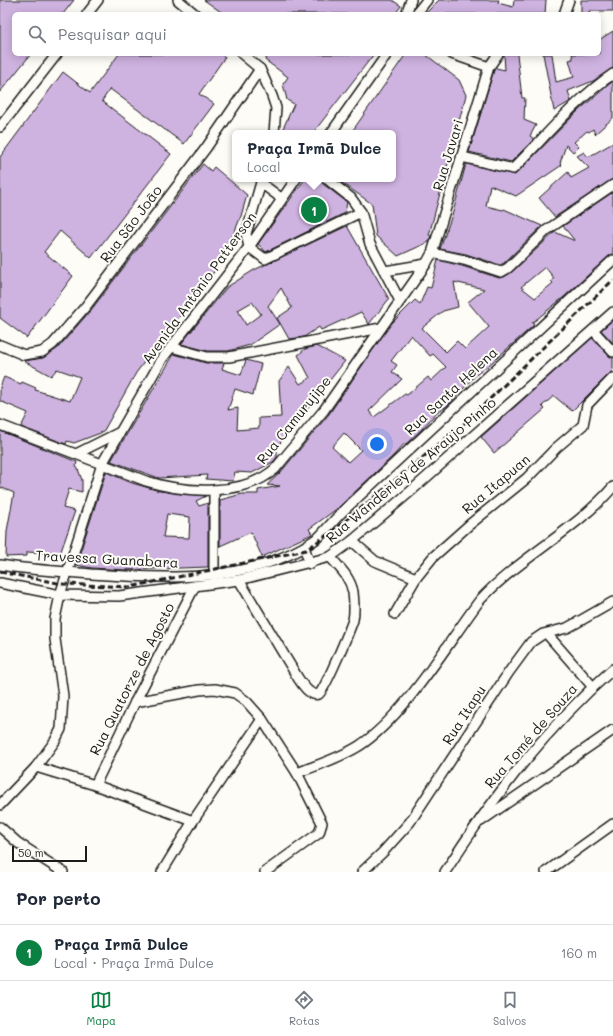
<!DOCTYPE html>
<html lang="pt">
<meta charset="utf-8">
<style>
:root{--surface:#fff;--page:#f2f2f3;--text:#1f2937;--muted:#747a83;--line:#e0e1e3;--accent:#0b8043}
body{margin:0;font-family:Mali,sans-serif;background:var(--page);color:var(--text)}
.scale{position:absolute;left:12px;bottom:10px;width:75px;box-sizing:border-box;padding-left:4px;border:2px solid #1c1c1c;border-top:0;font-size:11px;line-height:14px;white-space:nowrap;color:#1c1c1c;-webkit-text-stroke:3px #fdfcf7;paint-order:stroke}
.you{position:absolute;left:377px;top:444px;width:14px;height:14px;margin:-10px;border:3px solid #fff;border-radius:50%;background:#1a73e8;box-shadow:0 0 0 6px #1a73e833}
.badge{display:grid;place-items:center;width:26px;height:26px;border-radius:50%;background:var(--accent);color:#fff;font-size:13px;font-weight:700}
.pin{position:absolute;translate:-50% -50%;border:2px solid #fff;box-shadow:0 1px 4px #0006}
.popup{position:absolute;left:232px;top:130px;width:164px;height:52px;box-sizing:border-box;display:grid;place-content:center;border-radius:6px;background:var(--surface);filter:drop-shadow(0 1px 3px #0005);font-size:13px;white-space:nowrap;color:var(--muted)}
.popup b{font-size:15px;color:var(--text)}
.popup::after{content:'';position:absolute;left:50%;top:100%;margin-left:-8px;border:8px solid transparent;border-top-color:var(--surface)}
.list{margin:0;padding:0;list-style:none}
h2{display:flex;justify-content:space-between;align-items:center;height:52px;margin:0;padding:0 16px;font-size:17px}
h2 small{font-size:13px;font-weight:400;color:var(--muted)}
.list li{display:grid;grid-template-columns:26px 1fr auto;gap:12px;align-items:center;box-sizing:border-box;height:56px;padding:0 16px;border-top:1px solid var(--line)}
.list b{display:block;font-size:15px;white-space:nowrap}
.list p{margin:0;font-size:13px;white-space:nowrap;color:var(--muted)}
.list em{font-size:13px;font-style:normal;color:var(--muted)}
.icon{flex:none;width:22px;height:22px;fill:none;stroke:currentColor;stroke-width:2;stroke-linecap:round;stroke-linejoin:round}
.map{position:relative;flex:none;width:613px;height:872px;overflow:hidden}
.search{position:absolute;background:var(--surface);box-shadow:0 2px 10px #0003;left:12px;right:12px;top:12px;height:44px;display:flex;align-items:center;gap:10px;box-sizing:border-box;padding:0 14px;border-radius:6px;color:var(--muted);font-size:15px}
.sheet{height:108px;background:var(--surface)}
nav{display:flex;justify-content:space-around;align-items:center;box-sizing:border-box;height:56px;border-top:1px solid var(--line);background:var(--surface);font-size:11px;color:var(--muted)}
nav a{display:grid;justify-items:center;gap:2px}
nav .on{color:var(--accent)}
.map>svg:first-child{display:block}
</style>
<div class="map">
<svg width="613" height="872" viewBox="0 0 613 872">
<rect width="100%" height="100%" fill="#fdfcf7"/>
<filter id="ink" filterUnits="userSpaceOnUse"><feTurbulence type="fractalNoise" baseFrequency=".025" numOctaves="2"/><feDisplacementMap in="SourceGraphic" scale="8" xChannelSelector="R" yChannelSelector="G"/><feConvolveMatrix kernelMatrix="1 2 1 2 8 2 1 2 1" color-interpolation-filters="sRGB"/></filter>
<g filter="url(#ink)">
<g fill="#ceb2e0" stroke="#1c1c1c" fill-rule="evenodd">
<polygon points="0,0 74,0 63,14 14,14 14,54 31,54 0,92"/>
<polygon points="204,0 392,0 401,6 395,14 224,14"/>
<polygon points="439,0 499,0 498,3 513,7 514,0 546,0 545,14 425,14"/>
<polygon points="581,0 613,0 613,11 589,11 590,14 581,14"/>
<polygon points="613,31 613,68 593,81 568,91 571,101 554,111 543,54 552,54 556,82 574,77 569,60 573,59 572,54 599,54 599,40"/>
<polygon points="119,54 221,54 225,57 199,94 214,104 184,144 110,89 102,101 171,154 91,258 60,231 44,252 73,276 27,338 0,318 0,157 63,72 90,93"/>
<polygon points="269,54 374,54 313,133 281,133 294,104 287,100 283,84 288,77 265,60"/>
<polygon points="406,54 425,54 459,80 466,95 429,235 431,236 429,242 398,256 376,236 372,204 337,179 393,179 393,133 351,133"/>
<polygon points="504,54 517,54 522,98 525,98 524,120 536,125 530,136 534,139 511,162 469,152 494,70 496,68 505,70"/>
<polygon points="613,81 613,118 595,134 593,129 589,132 587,131 574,142 579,147 573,152 566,145 560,163 562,165 516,196 490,185 486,206 503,210 504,209 542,226 504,263 500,265 466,254 440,249 453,212 466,164 515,175 578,111"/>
<polygon points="613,143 613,179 555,217 539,198 568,172 571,178 589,168 577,156 584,152 588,157"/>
<polygon points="203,164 211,171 214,167 247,195 241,216 232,238 221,254 215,270 194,303 192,302 169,329 136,373 103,432 74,443 67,441 66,444 21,427 28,413 0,401 0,387 4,377 21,384 22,382 36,388 35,390 70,401 80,377 57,369 51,376 24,361 43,358 57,349 91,310"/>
<polygon points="305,179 321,179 323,184 347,202 345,213 266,252 258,244"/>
<path d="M613 192V254L609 256 564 297 532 323 534 325 488 366 477 374 447 406 437 412 422 429 406 444 405 443 394 455 338 508 309 529 312 534 262 557 251 532 220 546V500L242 494H258V490L280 486 267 485 280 473 329 414 390 325 415 300 420 304 427 287 431 288 438 260 462 266 499 278 504 277 512 272 555 232 575 241 563 226ZM545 267 554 278 551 281 553 283 535 298 521 287ZM454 282 484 289 468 302 489 327 465 349 457 341 446 352 422 328 443 311 458 307ZM411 335 430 356 433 354 446 367 431 381 428 377 407 395 405 394 374 417 369 411 402 379 392 372 397 365 391 361ZM344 433 361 450 348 462 332 447Z"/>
<path d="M347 226 389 299 369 324 361 312 321 330 319 327 304 337 289 339 277 318 292 308 281 288 268 306 280 324 250 345 228 351H208L181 344 227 287 254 270ZM252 302 261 314 246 325 238 310Z"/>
<polygon points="613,320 613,343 601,330"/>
<polygon points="592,338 609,356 613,358 613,370 572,411 554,396 542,406 545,409 494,453 481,437"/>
<polygon points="317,346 345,361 277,447 277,457 273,462 252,473 235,472 233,481 206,479 207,475 159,478 111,461 174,354 206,363 224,363 222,369 241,375 246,360 261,364 253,395 235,389 228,410 238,408 237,430 259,428 259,418 281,417 279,381 289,367 300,384 310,378 298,355 305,349"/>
<polygon points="0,431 77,462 76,466 78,469 82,480 82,492 69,489 63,508 75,511 60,554 27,552 27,556 6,557 7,531 14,493 0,487"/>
<path d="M106 472 132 483 160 491 206 496 196 501 199 506 208 503V567L125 570 92 568 76 565ZM167 514 190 517 189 538 163 537Z"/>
</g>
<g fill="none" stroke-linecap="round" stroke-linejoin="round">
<g stroke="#1c1c1c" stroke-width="12">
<g id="street">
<polyline points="178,0 195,14"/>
<polyline points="87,14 98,0"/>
<polyline points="406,14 411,0"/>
<polyline points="416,14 427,0"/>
<polyline points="564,14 569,0"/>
<polyline points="242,54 260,69 272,96 276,108 274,133"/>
<polyline points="452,54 489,67"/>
<polyline points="0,127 57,54"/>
<polyline points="331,133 387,54"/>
<path d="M462 157 513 169C546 136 575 100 613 74"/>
<polyline points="327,179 351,198 361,212 370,244 400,301"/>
<polyline points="261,183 281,198"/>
<polyline points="249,247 265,259 361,212"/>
<polyline points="249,247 246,234 262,179"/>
<polyline points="432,253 464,260 501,272 508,268 547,230 613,185"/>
<polyline points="385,271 426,264"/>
<polyline points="594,331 613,352"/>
<polyline points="0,345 24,355 42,352 53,344 86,306 206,148 260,69"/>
<polyline points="171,347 207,357 229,357 381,328"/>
<path d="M0 425 146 481C184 493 243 497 275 469L324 410 426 264 432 253 489 67 498 54"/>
<polyline points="76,454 120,432"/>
<polyline points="214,490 214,575"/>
<polyline points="352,541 375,561 416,578"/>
<polyline points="310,564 304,547 319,537 341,513 613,260"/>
<path d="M0 565C30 570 60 571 91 574 162 579 240 583 304 547"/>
<path d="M239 580 298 678C302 684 310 697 319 694 324 692 350 629 353 620 355 611 354 601 353 592 350 577 340 568 330 557"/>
<polyline points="0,583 60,595 119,596 239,580 330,557 352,541 411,491 613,312"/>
<polyline points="395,614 416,578 433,557 469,525 527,478 556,448 583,425 587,405 613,378"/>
<polyline points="547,634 593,687"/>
<polyline points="135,702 199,690 215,689 235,693 246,701 262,719 297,773 322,823 319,833 265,872"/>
<polyline points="36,767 95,785 193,821"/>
<path d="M297 773C317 765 340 758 359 746 404 717 447 644 480 600 520 557 574 532 613 487"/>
<polyline points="95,785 135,702 195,586"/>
<polyline points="0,805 36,767 55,741 61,729 63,696 55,639 55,619 60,595 102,464 162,359 249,247 296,179"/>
<polyline points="481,821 613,730"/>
<polyline points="0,827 18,843 63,872"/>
<polyline points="162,872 193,821 262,719"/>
<polyline points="362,872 383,852 410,822 509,672 531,642 543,634 567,628 578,622 613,602"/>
<path d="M445 872C492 798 547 727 613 669"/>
<polyline points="546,872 613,824"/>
</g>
</g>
<use href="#street" stroke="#fdfcf7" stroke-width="9"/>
<polyline stroke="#1c1c1c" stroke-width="3" stroke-dasharray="6 3" stroke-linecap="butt" points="0,572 63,584 130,587 306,550 338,527 467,421 613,280"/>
</g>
</g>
<g text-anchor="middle" stroke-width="4" stroke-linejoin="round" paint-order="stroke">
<g font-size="14" fill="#1c1c1c" stroke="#fdfcf7">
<text transform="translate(448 155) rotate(-73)" y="5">Rua Javari</text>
<text transform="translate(131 224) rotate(-53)" y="5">Rua São João</text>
<text transform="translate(199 288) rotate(-54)" y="5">Avenida Antônio Patterson</text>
<text transform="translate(451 391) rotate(-43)" y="5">Rua Santa Helena</text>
<text transform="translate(294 420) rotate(-51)" y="5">Rua Camurujipe</text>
<text transform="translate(411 470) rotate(-40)" y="5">Rua Wanderley de Araújo Pinho</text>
<text transform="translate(496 484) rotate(-40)" y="5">Rua Itapuan</text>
<text transform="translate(107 559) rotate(3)" y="5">Travessa Guanabara</text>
<text transform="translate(132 679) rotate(-63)" y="5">Rua Quatorze de Agosto</text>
<text transform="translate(464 715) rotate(-57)" y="5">Rua Itapu</text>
<text transform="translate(531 736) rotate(-49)" y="5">Rua Tomé de Souza</text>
</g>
</g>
</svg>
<div class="scale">50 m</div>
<div class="you"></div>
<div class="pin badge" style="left:314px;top:210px">1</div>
<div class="popup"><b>Praça Irmã Dulce</b>Local</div>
<div class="search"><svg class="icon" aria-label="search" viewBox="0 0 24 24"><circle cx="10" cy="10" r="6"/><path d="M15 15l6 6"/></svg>Pesquisar aqui</div>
</div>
<section class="sheet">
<h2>Por perto<small></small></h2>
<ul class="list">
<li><span class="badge">1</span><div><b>Praça Irmã Dulce</b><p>Local · Praça Irmã Dulce</p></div><em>160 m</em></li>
</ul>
</section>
<nav>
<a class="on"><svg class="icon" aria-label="map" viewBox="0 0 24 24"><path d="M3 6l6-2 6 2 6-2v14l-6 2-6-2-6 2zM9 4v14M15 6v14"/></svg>Mapa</a>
<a><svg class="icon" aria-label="directions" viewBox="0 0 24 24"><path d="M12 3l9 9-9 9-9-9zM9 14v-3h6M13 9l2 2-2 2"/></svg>Rotas</a>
<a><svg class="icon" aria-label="saved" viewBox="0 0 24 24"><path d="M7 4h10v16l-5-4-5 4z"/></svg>Salvos</a>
</nav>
